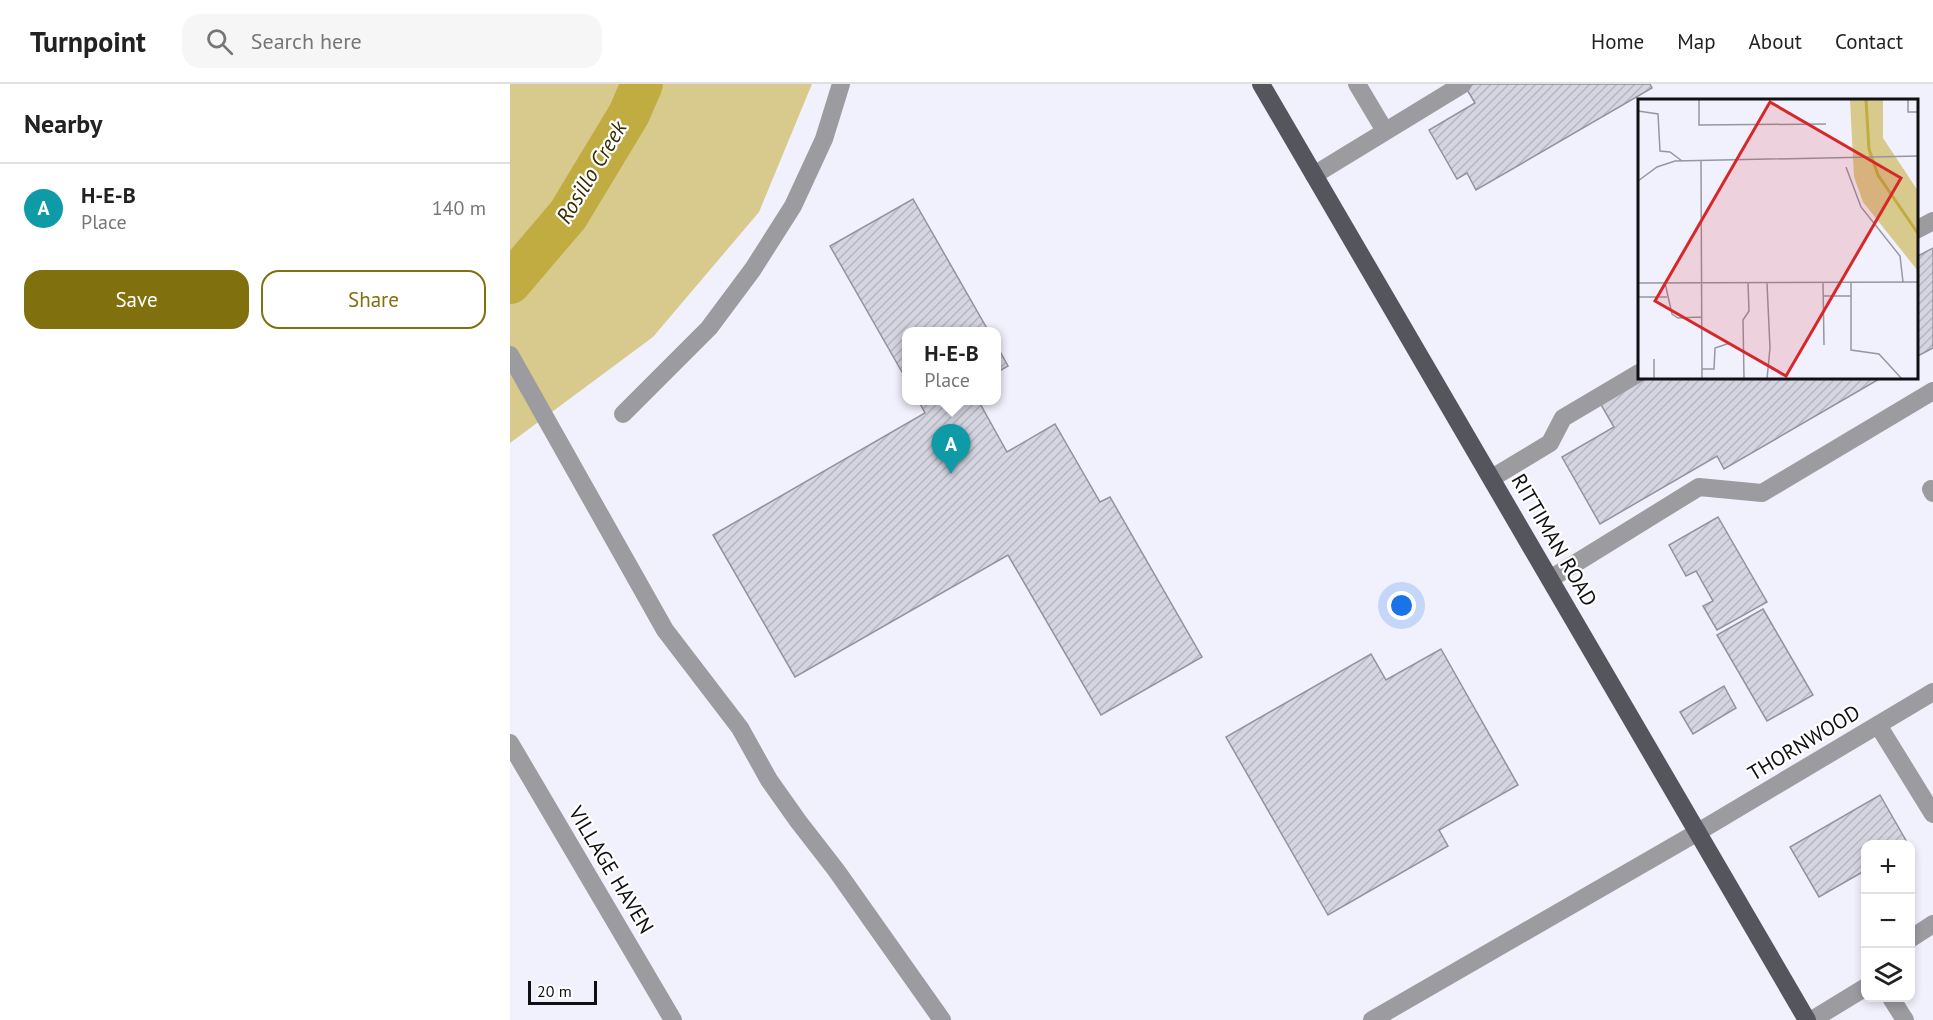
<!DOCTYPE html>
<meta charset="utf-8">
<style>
:root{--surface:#fff;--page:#f6f6f6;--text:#222;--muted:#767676;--line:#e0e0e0;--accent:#80700e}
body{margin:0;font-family:"PT Sans",sans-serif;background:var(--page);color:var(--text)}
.controls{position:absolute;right:18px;bottom:18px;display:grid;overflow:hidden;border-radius:12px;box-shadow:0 3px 9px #0003}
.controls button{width:54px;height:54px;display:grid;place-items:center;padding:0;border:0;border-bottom:2px solid var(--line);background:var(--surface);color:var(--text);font:30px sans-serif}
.scale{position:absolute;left:18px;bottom:15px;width:69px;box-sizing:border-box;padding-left:6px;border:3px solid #100f14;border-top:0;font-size:16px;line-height:21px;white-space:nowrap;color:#100f14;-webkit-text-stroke:4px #fff;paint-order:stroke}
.you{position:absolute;left:892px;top:522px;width:21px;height:21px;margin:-15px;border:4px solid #fff;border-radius:50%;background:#1a73e8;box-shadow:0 0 0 9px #1a73e833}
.badge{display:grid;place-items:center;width:39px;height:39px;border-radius:50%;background:var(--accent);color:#fff;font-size:20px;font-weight:700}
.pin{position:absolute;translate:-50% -50px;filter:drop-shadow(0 2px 3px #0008)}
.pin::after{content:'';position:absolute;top:32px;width:21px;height:18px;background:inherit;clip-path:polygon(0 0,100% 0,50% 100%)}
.popup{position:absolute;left:392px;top:243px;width:99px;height:78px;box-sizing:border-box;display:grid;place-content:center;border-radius:12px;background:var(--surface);filter:drop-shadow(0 2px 4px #0005);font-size:20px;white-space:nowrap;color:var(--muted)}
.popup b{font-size:22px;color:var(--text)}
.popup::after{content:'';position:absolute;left:50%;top:100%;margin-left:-12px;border:12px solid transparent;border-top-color:var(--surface)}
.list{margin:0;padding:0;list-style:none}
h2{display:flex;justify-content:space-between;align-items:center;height:78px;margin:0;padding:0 24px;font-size:26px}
h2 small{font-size:20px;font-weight:400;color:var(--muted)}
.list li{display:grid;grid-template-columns:39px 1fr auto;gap:18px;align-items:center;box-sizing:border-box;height:90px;padding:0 24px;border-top:2px solid var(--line)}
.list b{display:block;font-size:22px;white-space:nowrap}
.list p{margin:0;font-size:20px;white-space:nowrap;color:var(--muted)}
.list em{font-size:20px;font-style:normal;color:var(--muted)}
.actions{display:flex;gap:12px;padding:18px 24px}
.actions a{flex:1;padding:14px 0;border:2px solid var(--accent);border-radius:18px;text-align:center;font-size:21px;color:var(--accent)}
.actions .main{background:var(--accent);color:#fff}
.icon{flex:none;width:33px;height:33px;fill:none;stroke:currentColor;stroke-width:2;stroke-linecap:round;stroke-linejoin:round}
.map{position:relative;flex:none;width:1423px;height:936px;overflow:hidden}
header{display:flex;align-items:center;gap:36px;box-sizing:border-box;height:84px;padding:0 30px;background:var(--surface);border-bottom:2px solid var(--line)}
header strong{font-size:28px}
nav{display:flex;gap:33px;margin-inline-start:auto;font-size:21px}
.search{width:420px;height:54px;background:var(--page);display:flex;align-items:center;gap:15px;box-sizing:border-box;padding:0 21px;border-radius:18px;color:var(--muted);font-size:22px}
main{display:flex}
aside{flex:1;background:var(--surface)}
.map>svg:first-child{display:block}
</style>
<header>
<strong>Turnpoint</strong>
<div class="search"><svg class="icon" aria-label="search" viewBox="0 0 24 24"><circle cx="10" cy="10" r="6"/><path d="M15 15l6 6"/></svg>Search here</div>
<nav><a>Home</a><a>Map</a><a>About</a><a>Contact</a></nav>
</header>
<main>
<aside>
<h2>Nearby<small></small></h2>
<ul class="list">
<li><span class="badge" style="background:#0f9aa8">A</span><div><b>H-E-B</b><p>Place</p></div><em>140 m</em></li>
</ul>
<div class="actions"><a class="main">Save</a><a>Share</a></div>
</aside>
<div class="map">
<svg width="1423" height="936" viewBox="0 0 1423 936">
<defs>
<pattern id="building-hatch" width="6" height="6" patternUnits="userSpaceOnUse" patternTransform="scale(1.5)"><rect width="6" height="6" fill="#d5d5e2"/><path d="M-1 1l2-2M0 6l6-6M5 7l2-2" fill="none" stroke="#b6b6c1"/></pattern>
</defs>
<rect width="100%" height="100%" fill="#f1f0fd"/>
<polygon fill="#d7ca8c" points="0,0 302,0 249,128 143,253 0,359"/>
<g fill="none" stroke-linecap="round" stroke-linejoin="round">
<polyline stroke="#c1ac42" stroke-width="42" points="0,199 58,131 119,30 132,0"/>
</g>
<g fill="url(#building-hatch)" stroke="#92919d" stroke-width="1.5">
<polygon points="963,0 1140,0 1142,4 966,106 957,89 947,95 919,46 965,19 956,4"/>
<polygon points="403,115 479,248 396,248 396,295 320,162"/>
<polygon points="1423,164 1423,264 1406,273 1406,173"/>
<polygon points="486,260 498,282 486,289"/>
<polygon points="1134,294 1371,294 1214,385 1207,372 1090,440 1052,373 1104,343 1090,319"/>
<polygon points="408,316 468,316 497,368 545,340 590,418 600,413 692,573 591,631 498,471 285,593 203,451 415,329"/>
<polygon points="1208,433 1257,518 1207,546 1193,522 1203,517 1186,487 1176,492 1159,461"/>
<polygon points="1253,525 1303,611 1257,637 1207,551"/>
<polygon points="931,565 1008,701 929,746 938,762 818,831 716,653 861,570 876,596"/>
<polygon points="1214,602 1226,624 1183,650 1170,628"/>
<polygon points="1370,711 1398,760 1356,760 1356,786 1309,813 1280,763"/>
</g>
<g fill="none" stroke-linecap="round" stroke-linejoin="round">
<g stroke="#9b9ba0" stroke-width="18">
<polyline points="847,0 875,47"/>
<polyline points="804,91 953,0"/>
<polyline points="1406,146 1423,137"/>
<polyline points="0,271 155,546 230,644 259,696 288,737 326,786 432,936"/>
<polyline points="113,330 199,244 243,185 283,122 314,55 331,0"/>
<polyline points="982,394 1040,359 1053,334 1129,289"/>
<polyline points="1421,405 1423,409"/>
<polyline points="1040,495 1189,403 1252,409 1423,307"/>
<polyline points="1368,641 1423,730"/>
<polyline points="0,659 163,936"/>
<polyline points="1400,855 1423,840"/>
<polyline points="1381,914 1395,936"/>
<polyline points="862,936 1188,748 1423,608"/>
<polyline points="1302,936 1356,903"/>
</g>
<polyline stroke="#55555e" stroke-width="18" points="751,0 1297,936"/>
</g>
<g text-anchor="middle" stroke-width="4.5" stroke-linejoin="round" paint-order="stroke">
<g font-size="21" fill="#100f14" stroke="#fff">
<text transform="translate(1044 456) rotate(60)" y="7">RITTIMAN ROAD</text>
<text transform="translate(1294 659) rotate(-31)" y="7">THORNWOOD</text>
<text transform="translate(101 786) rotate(59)" y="7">VILLAGE HAVEN</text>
</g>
<g font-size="22" font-style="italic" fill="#372e00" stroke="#fff">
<text transform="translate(81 88) rotate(-59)" y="8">Rosillo Creek</text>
</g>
</g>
<g transform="translate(1128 15)">
<rect width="280" height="280" fill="#f1f0fd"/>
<path d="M212 1H245V39L280 92V172L225 103 216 78Z" fill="#d7ca8c"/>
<path fill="none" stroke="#c1ac42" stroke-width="3" d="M228 1 231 50 240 76 281 136"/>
<path fill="none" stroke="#9796a0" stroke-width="1.5" d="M61 1V26L188 25M270 1V13H281M0 12 20 15 22 52 32 53 44 62M63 62 64 280M208 68 223 108 262 157 265 183M0 82 19 68 37 62 281 57M0 184 281 183M27 184 34 215 40 219 63 218M129 184 132 249 129 280M185 184 186 246M213 184V251L241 255 264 280M186 197H213M0 198H29M64 270H76L77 249 92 244M16 280V260M106 280 105 221 111 212 110 184"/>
<path fill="#d62828" fill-opacity="0.15" stroke="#d62828" stroke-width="3" d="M132 3 263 79 148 277 17 202Z"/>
<rect width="280" height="280" fill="none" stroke="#100f14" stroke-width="3"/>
</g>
</svg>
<div class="controls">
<button>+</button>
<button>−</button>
<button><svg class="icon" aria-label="layers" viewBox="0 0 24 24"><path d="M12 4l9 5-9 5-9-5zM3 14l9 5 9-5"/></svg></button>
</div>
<div class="scale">20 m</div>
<div class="you"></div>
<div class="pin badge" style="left:441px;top:390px;background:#0f9aa8">A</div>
<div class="popup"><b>H-E-B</b>Place</div>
</div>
</main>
